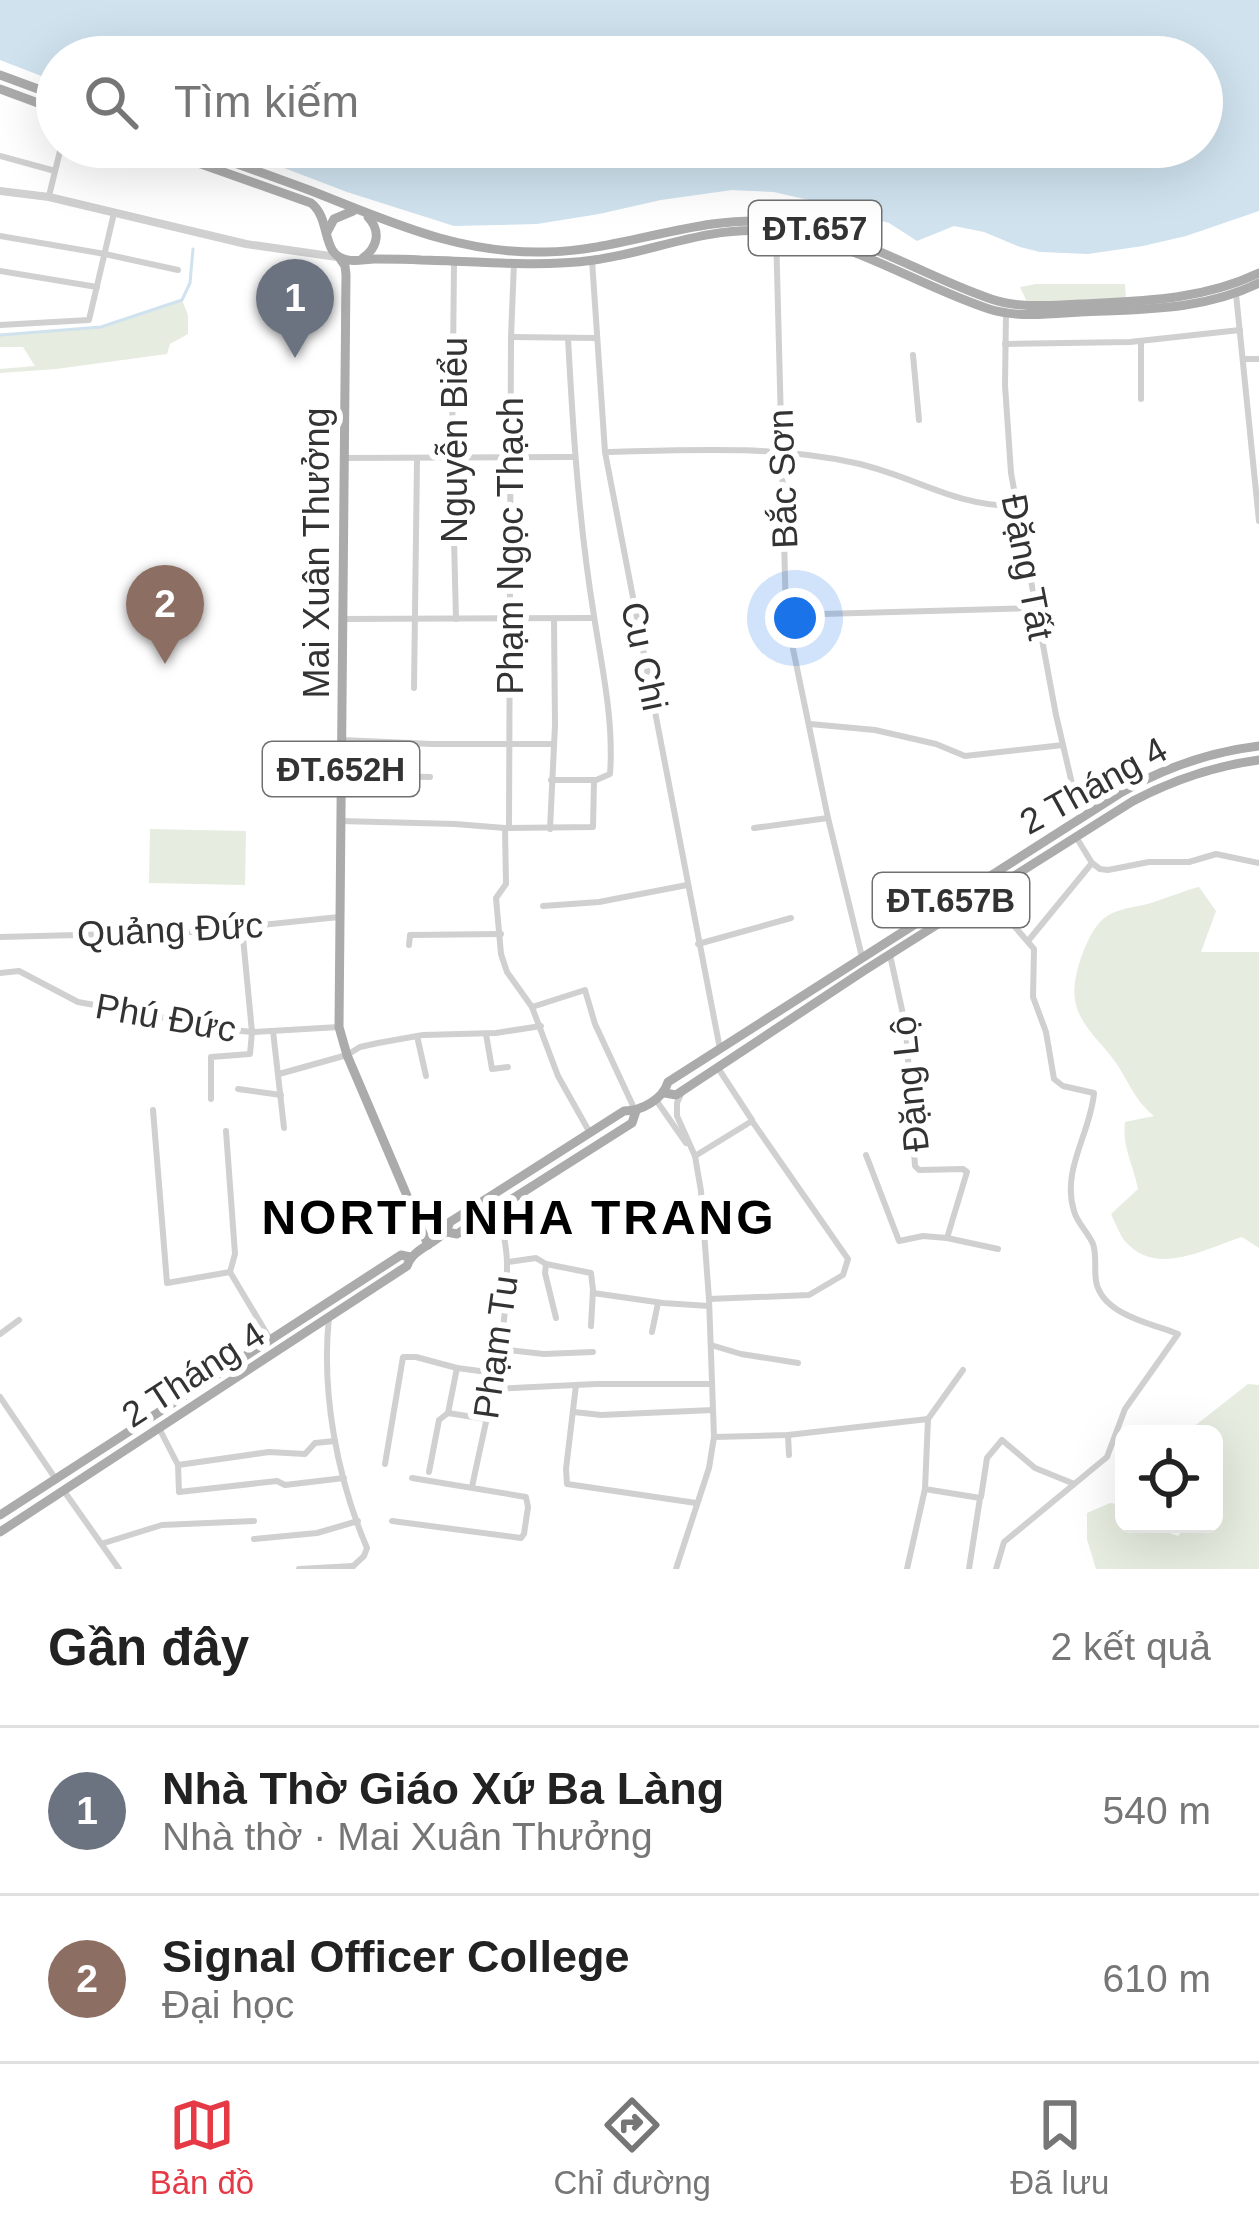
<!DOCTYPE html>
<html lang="vi">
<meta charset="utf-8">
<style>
:root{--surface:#fff;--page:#f2f2f2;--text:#222;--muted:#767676;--line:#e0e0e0;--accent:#e63946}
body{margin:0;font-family:Arial,sans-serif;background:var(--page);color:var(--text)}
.controls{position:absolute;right:36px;bottom:36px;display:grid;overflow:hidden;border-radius:18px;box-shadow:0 12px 48px #0002}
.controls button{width:108px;height:108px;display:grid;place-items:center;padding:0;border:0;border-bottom:3px solid var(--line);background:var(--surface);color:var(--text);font:60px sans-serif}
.you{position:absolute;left:795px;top:618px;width:42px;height:42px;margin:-30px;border:9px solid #fff;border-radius:50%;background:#1a73e8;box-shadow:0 0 0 18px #1a73e833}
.badge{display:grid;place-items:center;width:78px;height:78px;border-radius:50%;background:var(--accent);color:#fff;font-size:39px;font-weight:700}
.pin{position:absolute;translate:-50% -99px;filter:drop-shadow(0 3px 6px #0008)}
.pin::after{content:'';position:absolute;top:63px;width:42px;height:36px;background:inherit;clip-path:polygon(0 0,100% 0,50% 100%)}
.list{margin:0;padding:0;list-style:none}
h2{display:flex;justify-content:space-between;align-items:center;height:156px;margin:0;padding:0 48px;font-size:51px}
h2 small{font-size:39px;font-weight:400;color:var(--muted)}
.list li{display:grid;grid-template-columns:78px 1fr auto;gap:36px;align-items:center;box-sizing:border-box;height:168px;padding:0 48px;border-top:3px solid var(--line)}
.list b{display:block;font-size:45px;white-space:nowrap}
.list p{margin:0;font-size:39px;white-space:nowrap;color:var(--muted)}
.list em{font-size:39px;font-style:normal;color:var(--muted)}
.icon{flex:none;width:66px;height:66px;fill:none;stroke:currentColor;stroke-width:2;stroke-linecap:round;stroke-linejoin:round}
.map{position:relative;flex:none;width:1259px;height:1569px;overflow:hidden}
.search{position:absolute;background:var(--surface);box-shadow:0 12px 48px #0002;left:36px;right:36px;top:36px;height:132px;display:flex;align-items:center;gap:30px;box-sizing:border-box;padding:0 42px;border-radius:66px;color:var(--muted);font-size:45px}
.sheet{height:492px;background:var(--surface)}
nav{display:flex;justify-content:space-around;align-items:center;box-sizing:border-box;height:168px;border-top:3px solid var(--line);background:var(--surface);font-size:33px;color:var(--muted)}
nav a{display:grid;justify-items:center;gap:6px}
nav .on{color:var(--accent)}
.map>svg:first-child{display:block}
</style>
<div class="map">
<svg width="1259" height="1569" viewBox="0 0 1259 1569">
<rect width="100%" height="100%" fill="#fff"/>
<g fill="#e6ecdf">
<polygon points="1036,284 1125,284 1126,299 1027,302 1020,287"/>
<polygon points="182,300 188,315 188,334 170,344 167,354 56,369 0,373 0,369 35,366 23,347 0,347 0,335 101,327"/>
<polygon points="150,829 246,831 245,885 149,883"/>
<path d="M1199 887 1216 911 1201 952H1259V1248L1242 1237C1204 1249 1155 1278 1124 1240 1119 1233 1115 1222 1111 1214L1138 1189C1133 1163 1122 1148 1125 1122L1154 1116C1133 1098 1131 1085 1116 1063 1102 1042 1079 1026 1075 1000 1071 979 1086 936 1101 921 1115 907 1137 908 1154 902 1170 897 1183 891 1199 887Z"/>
<polygon points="1248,1384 1259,1385 1259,1569 1096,1569 1087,1539 1087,1513 1110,1503 1124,1505 1124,1524 1157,1524 1155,1528 1178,1536 1189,1524 1214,1524 1214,1434 1189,1434 1192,1428"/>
</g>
<polygon fill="#cfe2ee" points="0,0 1259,0 1259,211 1186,236 1143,246 1088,254 1040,252 1020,247 984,232 954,226 917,241 889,223 813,201 774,192 732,190 661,200 599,214 537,224 454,226 347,192 229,147 1202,147 1202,57 57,57 57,82 0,60"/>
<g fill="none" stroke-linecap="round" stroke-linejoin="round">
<polyline stroke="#cfe2ee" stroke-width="3" points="0,335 101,327 182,300 190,283 193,249"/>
<g stroke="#d0d0d0" stroke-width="6">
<polyline points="0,156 55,171"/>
<polyline points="49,196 61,147"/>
<polyline points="776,232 786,615 828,818 862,957"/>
<polyline points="0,236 105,254 178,270"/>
<polyline points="592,260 605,452 720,1049"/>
<polyline points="454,263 452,457 456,619"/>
<polyline points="0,271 97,287"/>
<polyline points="1236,294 1259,521"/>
<polyline points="1006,313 1005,385 1011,473 1056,715 1080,818"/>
<polyline points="0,325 89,320 114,213"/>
<polyline points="511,337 596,338"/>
<polyline points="1141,341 1141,399"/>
<polyline points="1005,344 1130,342 1240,330"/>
<polyline points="913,355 919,420"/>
<polyline points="1243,359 1259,359"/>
<path d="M605 452C688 450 773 445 855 463 912 475 953 506 1015 506"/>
<polyline points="344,458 574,457"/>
<polyline points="787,615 1035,608"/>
<polyline points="342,619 594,618"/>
<polyline points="414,688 417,460"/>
<polyline points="810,724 875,730 936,744 965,756 1063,745"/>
<polyline points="342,740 432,744 554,744"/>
<polyline points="341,775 430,777"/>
<polyline points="551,780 595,780"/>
<path d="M340 821 455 824 505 828 593 827 594 781 610 774C614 721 602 668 594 616 579 524 573 431 568 338"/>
<polyline points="505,828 506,884 496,898 501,954 507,972 532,1007 558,1076 590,1133"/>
<polyline points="509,828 511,337 514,263"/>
<polyline points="754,828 828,818"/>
<polyline points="550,829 555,725 554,620"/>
<polyline points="1076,837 1092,863 1100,869 1108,870 1149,862 1189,862 1216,854 1259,863"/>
<path d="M991 891 1009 920 1034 949 1033 997 1046 1032 1054 1079 1063 1086 1094 1093C1091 1132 1061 1170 1074 1211 1077 1223 1088 1232 1093 1244 1097 1255 1094 1268 1096 1281 1102 1315 1151 1323 1178 1334L1125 1409 1107 1457 1004 1542 996 1569"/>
<polyline points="543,906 599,902 687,885"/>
<polyline points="0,937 192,932 339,917"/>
<polyline points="1028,941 1092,863"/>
<polyline points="698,944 791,918"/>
<polyline points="409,945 410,935 501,934"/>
<polyline points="0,973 19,971 78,1002 232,1030 252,1032 339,1027"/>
<polyline points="532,1007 585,990 595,1024 634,1108"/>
<polyline points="273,1031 284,1128"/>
<polyline points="486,1034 492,1069 508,1067"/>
<polyline points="417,1036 426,1076"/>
<polyline points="718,1068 752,1120"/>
<polyline points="279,1074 347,1055 360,1047 378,1043 423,1035 496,1033 541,1026"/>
<polyline points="238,1089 281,1095"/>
<polyline points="211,1099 211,1057 250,1054 252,1032 242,927"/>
<polyline points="656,1100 686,1143"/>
<polyline points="153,1110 167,1283 230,1272 270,1339"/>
<polyline points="226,1131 235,1254 230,1272"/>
<polyline points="866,1155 899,1241 923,1236 947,1238 967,1172 963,1169 919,1170 915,1166 906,1028 890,955"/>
<polyline points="695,1156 752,1121 848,1259 843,1275 809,1295 709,1299"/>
<polyline points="947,1238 998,1249"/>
<polyline points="508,1262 536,1258 546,1264 591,1273 593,1290 591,1326"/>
<polyline points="546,1264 545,1273 556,1318"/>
<polyline points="593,1293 663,1303 709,1306"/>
<path d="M329 1317C321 1392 337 1478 367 1548L364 1556 350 1569"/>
<polyline points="652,1332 658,1303"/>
<polyline points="0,1334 19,1320"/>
<polyline points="711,1345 741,1354 798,1363"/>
<polyline points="500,1349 544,1354 593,1352"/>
<polyline points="457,1368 448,1413 486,1419"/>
<polyline points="576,1385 566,1469 567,1484 696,1503"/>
<polyline points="494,1389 596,1384 712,1384"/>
<polyline points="0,1397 55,1478"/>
<polyline points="574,1412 601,1415 713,1410"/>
<polyline points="928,1419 963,1370"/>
<polyline points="159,1428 178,1465 179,1492 277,1481 285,1485 344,1478"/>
<polyline points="788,1435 789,1455"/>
<polyline points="714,1437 788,1435 928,1419 925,1489 980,1498 969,1569"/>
<polyline points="385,1464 403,1357 416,1357 457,1368 495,1373"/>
<polyline points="178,1465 269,1452 305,1454 315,1443 335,1441"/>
<polyline points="429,1472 439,1420 448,1413"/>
<path d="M472 1487C487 1413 508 1339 507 1264 507 1245 502 1226 498 1208"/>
<polyline points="64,1491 119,1569"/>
<polyline points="981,1497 987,1458 1002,1440 1035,1468 1072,1483"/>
<polyline points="392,1521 521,1538 524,1534 528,1507 526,1497 412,1478"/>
<polyline points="254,1539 317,1533 358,1521"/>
<polyline points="104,1543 162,1525 254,1521"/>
<polyline points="299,1569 353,1566"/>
<polyline points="676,1569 709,1468 714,1437 709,1299 701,1191 695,1156 677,1116 677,1103 682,1092"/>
<polyline points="907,1569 925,1489"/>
</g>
<polyline stroke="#d0d0d0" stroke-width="8" points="0,191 49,197 246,244 337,257"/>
<g stroke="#ababab" stroke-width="9">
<polyline points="0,75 57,96"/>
<polyline points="0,89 57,110"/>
<path d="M153 147 311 203C332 219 320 256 348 260 356 262 366 259 375 259 390 259 405 259 421 260 478 261 537 268 594 260 652 252 705 227 765 231 846 236 913 284 989 309 1018 318 1050 314 1080 312 1142 309 1202 311 1259 283"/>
<path d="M189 147C229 161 269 175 309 190 389 221 457 254 545 252 624 251 698 214 778 222 854 230 920 275 991 299 1020 309 1052 305 1081 304 1144 301 1202 300 1259 273"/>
<polyline points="327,232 334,219 353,211"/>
<polyline points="339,257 345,266 346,275 339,1027 347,1055 428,1245"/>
<path d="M363 258C378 247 381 231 368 217"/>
<path d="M665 1093 676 1095 682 1091 865 970 1133 801C1173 780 1214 766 1259 760"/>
<polyline points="447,1232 457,1234 632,1123 636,1111"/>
<polyline points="0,1515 401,1255 410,1257"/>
<path d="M0 1532 407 1266C414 1245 443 1244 450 1222L624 1111C642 1111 663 1099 668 1082L1122 792C1164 768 1210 752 1259 746"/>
</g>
</g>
<g text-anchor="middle" stroke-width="12" stroke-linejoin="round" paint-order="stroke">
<g fill="#fff" stroke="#707070" stroke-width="3">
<rect x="749" y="201" width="132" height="54" rx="9"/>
<rect x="263" y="742" width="156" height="54" rx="9"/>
<rect x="873" y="873" width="156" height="54" rx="9"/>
</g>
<g font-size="33" font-weight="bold" fill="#333">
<text x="815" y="240">ĐT.657</text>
<text x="341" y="781">ĐT.652H</text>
<text x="951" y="912">ĐT.657B</text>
</g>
<g font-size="36" fill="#333" stroke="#fff">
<text transform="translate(454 440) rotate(-90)" y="13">Nguyễn Biểu</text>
<text transform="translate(782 479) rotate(-92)" y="13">Bắc Sơn</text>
<text transform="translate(510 546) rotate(-90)" y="13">Phạm Ngọc Thạch</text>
<text transform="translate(316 553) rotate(-90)" y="13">Mai Xuân Thưởng</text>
<text transform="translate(1028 567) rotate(79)" y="13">Đặng Tất</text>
<text transform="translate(645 656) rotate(78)" y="13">Cu Chi</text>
<text transform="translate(1093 785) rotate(-29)" y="13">2 Tháng 4</text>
<text transform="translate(170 929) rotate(-3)" y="13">Quảng Đức</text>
<text transform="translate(166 1017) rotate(10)" y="13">Phú Đức</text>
<text transform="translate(909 1084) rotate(-96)" y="13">Đặng Lộ</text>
<text transform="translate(495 1347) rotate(-82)" y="13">Phạm Tu</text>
<text transform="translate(193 1374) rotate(-33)" y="13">2 Tháng 4</text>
</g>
<g font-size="48" font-weight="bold" letter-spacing="3" fill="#000" stroke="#fff">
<text x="519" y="1234">NORTH NHA TRANG</text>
</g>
</g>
</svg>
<div class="controls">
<button><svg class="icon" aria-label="locate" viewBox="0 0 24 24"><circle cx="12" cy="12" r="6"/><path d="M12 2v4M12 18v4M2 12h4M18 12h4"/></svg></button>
</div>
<div class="you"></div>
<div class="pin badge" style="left:295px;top:358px;background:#6b7280">1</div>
<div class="pin badge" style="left:165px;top:664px;background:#8d6e63">2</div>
<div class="search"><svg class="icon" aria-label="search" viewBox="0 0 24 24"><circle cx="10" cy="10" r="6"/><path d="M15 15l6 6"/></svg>Tìm kiếm</div>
</div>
<section class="sheet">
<h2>Gần đây<small>2 kết quả</small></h2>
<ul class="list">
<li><span class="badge" style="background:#6b7280">1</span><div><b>Nhà Thờ Giáo Xứ Ba Làng</b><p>Nhà thờ · Mai Xuân Thưởng</p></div><em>540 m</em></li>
<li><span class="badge" style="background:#8d6e63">2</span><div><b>Signal Officer College</b><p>Đại học</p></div><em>610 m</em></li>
</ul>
</section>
<nav>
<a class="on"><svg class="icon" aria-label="map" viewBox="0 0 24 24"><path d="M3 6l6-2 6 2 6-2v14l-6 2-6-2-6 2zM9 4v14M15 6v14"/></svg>Bản đồ</a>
<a><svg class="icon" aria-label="directions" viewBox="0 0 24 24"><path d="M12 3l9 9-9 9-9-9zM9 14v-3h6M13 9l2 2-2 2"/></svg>Chỉ đường</a>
<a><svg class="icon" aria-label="saved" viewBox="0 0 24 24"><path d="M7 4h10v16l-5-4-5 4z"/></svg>Đã lưu</a>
</nav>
